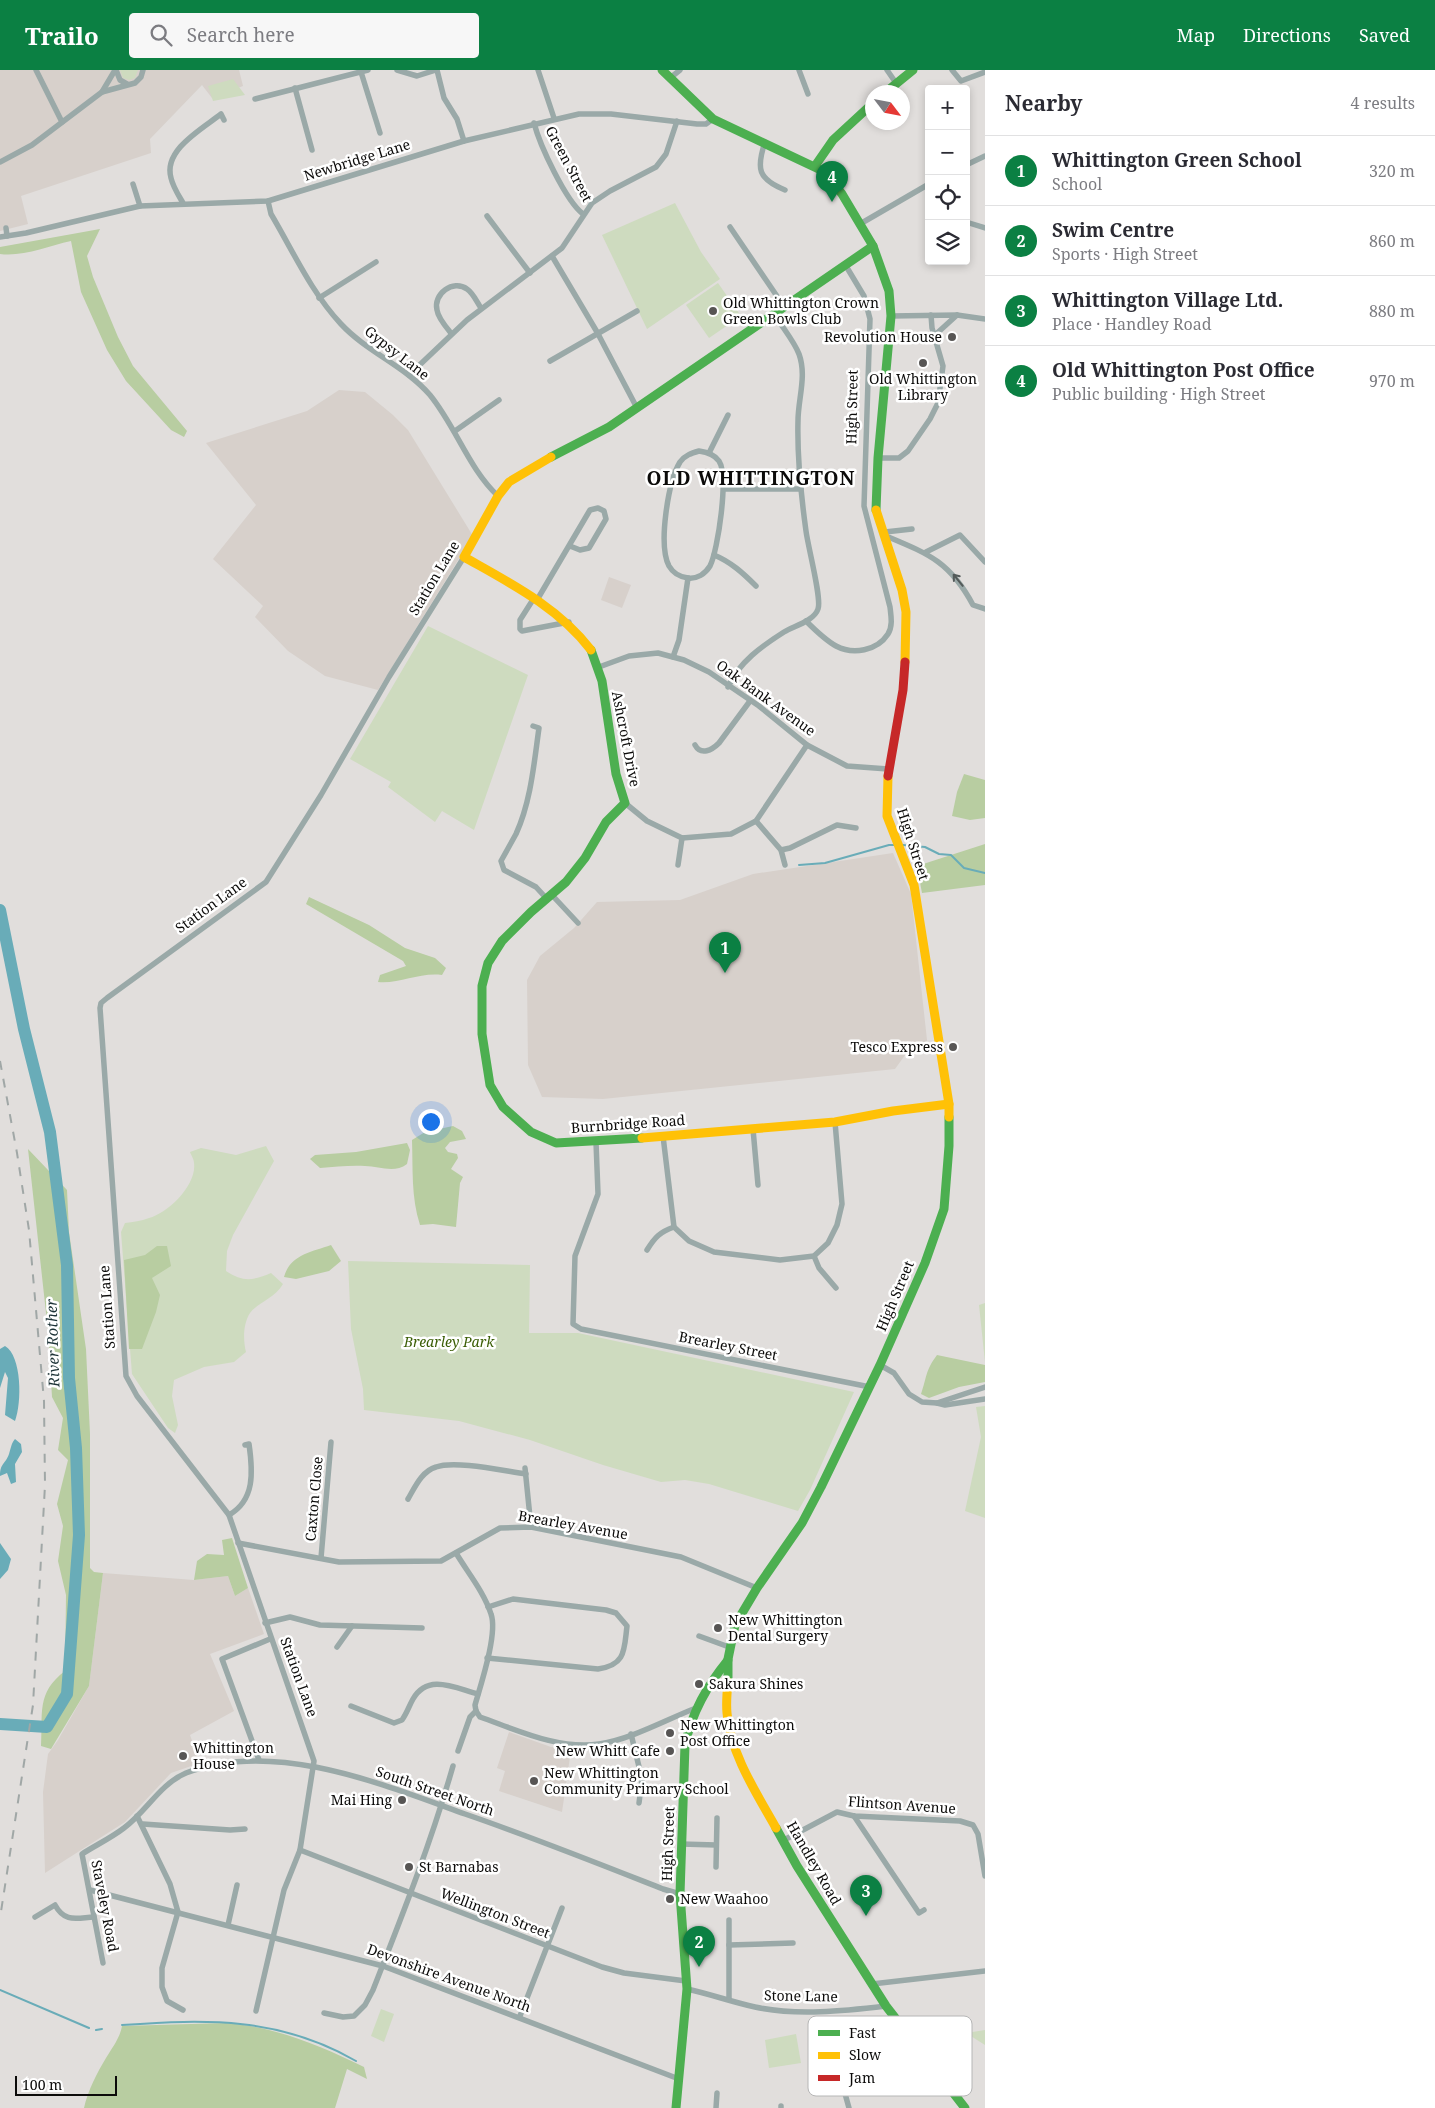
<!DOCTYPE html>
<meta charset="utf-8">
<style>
:root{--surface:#fff;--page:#f7f7f7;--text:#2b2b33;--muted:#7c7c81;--line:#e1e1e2;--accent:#0b8043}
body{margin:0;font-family:"Noto Serif",serif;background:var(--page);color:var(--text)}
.controls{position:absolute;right:15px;top:15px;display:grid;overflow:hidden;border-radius:5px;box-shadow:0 2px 8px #0003}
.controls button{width:45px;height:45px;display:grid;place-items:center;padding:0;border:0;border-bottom:1px solid var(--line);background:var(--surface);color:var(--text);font:25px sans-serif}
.compass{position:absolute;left:865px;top:15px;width:45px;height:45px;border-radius:50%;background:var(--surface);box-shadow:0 2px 8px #0003;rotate:122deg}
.scale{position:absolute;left:15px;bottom:12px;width:102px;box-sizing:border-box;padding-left:5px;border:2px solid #0c0b0a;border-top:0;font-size:14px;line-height:18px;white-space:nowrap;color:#0c0b0a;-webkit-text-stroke:4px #fff;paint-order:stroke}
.you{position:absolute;left:430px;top:1051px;width:18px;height:18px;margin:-12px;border:4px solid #fff;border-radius:50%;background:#1a73e8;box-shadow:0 0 0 8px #1a73e833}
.badge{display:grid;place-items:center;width:32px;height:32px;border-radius:50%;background:var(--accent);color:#fff;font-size:16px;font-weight:700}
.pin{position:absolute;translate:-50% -41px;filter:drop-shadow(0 1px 2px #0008)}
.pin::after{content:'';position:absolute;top:26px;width:18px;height:15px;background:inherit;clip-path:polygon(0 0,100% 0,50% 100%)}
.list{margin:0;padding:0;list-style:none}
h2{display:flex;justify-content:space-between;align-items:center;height:65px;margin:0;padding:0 20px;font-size:21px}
h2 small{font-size:16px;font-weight:400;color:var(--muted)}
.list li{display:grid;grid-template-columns:32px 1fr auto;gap:15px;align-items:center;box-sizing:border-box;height:70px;padding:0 20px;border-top:1px solid var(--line)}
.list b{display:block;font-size:19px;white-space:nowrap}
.list p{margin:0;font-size:16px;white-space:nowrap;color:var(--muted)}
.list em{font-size:16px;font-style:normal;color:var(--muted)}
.icon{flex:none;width:28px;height:28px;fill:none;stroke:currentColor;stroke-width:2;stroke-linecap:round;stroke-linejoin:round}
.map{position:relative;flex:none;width:985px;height:2038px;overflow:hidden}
header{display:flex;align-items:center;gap:30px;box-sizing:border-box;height:70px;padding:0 25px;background:var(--accent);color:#fff}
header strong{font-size:24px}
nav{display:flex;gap:28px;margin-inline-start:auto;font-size:18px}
.search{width:350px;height:45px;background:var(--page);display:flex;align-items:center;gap:12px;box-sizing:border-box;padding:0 18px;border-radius:5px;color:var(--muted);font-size:19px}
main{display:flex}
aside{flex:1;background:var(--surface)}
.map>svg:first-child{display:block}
</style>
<header>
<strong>Trailo</strong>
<div class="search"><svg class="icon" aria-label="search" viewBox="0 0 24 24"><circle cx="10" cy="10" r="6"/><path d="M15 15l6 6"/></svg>Search here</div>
<nav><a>Map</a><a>Directions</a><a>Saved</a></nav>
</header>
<main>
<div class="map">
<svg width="985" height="2038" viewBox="0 0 985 2038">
<rect width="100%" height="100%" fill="#e1dedc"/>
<g fill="#d7d0cb">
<polygon points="0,0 239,0 243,16 212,28 202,15 150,69 151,83 21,126 28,154 0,161"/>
<polygon points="339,320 365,322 393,345 408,360 473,466 378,620 325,606 288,581 255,547 263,536 213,489 256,435 206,373 307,341"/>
<polygon points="609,507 631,515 622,538 601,530"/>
<polygon points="893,783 911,824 928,979 908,981 895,999 603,1029 542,1027 528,995 527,910 540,886 574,858 597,832 680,830 753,804"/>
<polygon points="103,1503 194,1510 228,1506 235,1526 248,1518 264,1564 210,1584 234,1641 190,1665 200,1693 171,1703 125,1752 45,1803 43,1722 48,1684 58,1670 89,1616"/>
<polygon points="509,1662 551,1677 571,1680 562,1742 499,1721 505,1701 497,1698"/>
</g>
<g fill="#cedbbf">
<polygon points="120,0 138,0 135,8 129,10 123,8"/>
<polygon points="233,9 245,25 213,31 208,16"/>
<polygon points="675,133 701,182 720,209 647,259 602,165"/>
<polygon points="718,213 741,246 709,268 686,235"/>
<polygon points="428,556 528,605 474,760 442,741 435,752 388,717 391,712 350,689"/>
<path d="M266 1076 274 1091 233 1165 227 1181 226 1201C243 1212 252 1211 271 1203L283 1214C274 1229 257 1233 250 1243 243 1254 243 1270 246 1282L234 1292 204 1297 174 1310 172 1326 178 1355 175 1363 168 1358 132 1304 121 1162 125 1153C133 1152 141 1151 149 1148 168 1143 197 1115 194 1093 194 1089 191 1085 190 1082L201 1078 236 1085Z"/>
<polygon points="348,1191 530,1195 529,1263 578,1263 854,1322 810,1420 798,1441 709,1414 685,1410 661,1412 603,1395 530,1370 459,1351 364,1340 363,1319 351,1259"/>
<polygon points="985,1233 985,1292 979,1235"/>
<polygon points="985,1336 985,1448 965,1441 981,1367 976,1337"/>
<polygon points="381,1939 394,1944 384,1972 371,1966"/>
<polygon points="985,1960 985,1975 966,1963"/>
<polygon points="796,1964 801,1993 769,1998 765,1970"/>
</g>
<g fill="#b8cda1">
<path d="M100 159 87 186 93 207 118 267 133 296 187 361 184 367 171 360 126 311 107 280 81 222 71 171C48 176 23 187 0 184V177Z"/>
<polygon points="964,704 985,710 985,748 970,750 952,746 957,722"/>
<polygon points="985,774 985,815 922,823 917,796"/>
<path d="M309 827 369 855 405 878 435 888 446 898 442 905C420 902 400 914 378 912L380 905 406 896 403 891 306 834Z"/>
<path d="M453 1056 462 1061 466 1069 450 1072 445 1078 448 1082 457 1084 458 1088 451 1099 463 1107 460 1113 456 1157 433 1154 420 1155C411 1127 413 1099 412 1070L425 1062Z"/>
<path d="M407 1073 410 1080 407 1094C394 1104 379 1096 365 1096 350 1095 335 1097 320 1098L310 1089 315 1085 356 1082Z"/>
<path d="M28 1079 67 1120 69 1162 86 1279 90 1364V1498L94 1502 103 1503 89 1616 51 1679 41 1676C43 1643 36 1623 65 1601L66 1525 58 1491 63 1456 57 1434 68 1390 58 1380 63 1348 52 1327 48 1261Z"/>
<path d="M331 1175 341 1191 329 1201 296 1209 284 1207C290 1185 311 1182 331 1175Z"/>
<polygon points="157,1176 167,1176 171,1196 152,1208 160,1225 156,1242 142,1279 129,1279 124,1190 145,1185"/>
<path d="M937 1285 985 1295V1312L959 1317 929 1328 921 1324C927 1307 925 1301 937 1285Z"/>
<polygon points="232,1468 248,1518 235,1526 228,1506 194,1510 197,1491 207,1484 224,1485 222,1470"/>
<path d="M226 1953C276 1957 319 1975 364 1997L367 2009 347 1999 335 2038H84C88 2020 97 2003 106 1988 112 1978 120 1968 122 1956Z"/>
</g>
<g fill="#69acb8">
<path d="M5 1276C22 1286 22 1333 15 1351L5 1345 8 1308 5 1302 0 1318V1279Z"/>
<path d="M15 1369 21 1374 22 1382 15 1394 16 1412 11 1414 7 1403 0 1406C0 1393 5 1395 9 1384 11 1378 11 1374 15 1369Z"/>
<polygon points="0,1473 11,1489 8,1500 0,1509"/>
</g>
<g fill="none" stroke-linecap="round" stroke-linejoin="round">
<g stroke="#69acb8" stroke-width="2">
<polyline points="903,775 925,777 939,784 951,785 964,798 985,803"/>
<polyline points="799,795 825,793 889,775 895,775"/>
<polyline points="0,1920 89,1958"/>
<path d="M122 1955C207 1949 280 1947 356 1991"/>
<polyline points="96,1960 102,1959"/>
</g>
<polyline stroke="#69acb8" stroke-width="12" points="0,840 24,959 50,1062 67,1195 69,1308 76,1378 79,1465 67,1624 47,1657 0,1654"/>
<g stroke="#9aa9a8" stroke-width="5.5">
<polyline points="36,0 62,52"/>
<polyline points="116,0 120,10 127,14"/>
<polyline points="397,0 417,6 436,0"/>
<polyline points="437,0 444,28 457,49 464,71"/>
<polyline points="538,0 554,48"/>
<polyline points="799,0 808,24"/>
<polyline points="887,0 896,13"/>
<polyline points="952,0 961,11 985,2"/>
<polyline points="361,2 380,63"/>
<polyline points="670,8 680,0"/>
<polyline points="295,18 312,80"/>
<polyline points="102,22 115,0"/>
<polyline points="255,29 368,0"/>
<path d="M534 53C540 76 566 131 583 144"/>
<path d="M765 72C756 99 758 109 785 120"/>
<polyline points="0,92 32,75 102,22 135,13 141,7 143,0"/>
<polyline points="966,95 985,86"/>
<polyline points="133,114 140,136"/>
<path d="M268 131 271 144C293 181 311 222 341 254 367 282 405 296 430 325 456 357 469 399 498 426"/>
<path d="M183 133C179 126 173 117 171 108 163 80 202 59 221 44L224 50"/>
<polyline points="487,146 530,203"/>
<polyline points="966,152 985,158"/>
<polyline points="860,154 929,114"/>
<polyline points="730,157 785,238"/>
<polyline points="6,158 7,166"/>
<polyline points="0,167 26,163 140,136 268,131 464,71 579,44 611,44 697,54 706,54 713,49"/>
<polyline points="552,186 597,262 637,338"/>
<polyline points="319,228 376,192"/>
<polyline points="891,246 957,245 985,249"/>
<path d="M451 263C446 257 438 248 437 240 433 224 453 209 467 219 473 223 477 232 481 238"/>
<polyline points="935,265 957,245"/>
<polyline points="550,291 637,241"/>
<polyline points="409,305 467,250 562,178 592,133 610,121 656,97 666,84 677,51"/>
<polyline points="455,361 499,330"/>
<path d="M699 381C706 382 715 385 719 391 729 406 718 480 710 496 705 504 697 509 688 508 680 507 673 503 669 496 658 475 668 412 680 392 685 385 692 383 699 381Z"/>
<polyline points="709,383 728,345"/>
<polyline points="878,388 899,388 908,381 930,349 938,333 943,296 932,258 931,245"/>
<polyline points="724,419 801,419"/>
<polyline points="885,462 912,459"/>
<path d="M886 466C929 484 950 492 973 535L985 539"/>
<polyline points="926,482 960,465 985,492"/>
<path d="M714 485C731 492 743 503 756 516"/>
<polyline points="534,528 520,550 520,559 522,561 569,552"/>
<polyline points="537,530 590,440 598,438 604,441 606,449 589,478 580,480 570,476"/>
<path d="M806 551C815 560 825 570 836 576 853 585 877 581 888 564 893 556 891 546 890 537L864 436 870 249 864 226 846 196"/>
<polyline points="673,587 679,570 688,508"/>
<polyline points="599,597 629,586 658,583 684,590 709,602 759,636 807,675 847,696 888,699"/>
<path d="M728 617C739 592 762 576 784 562 794 556 814 551 818 539 822 529 808 477 806 461 801 425 797 388 798 351 798 329 807 306 799 284 794 271 782 257 775 245"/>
<path d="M533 656 539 658C534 693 531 731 516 764 511 773 506 782 501 791L504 800 536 817 547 829"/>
<path d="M695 675C701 686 712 680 719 673L750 631"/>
<polyline points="625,733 647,751 682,768 731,764 756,751 807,675"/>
<polyline points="756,751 781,780 785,795"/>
<polyline points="781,780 790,778 837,755 856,758"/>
<polyline points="678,795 682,768"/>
<polyline points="551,824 578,853"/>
<polyline points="753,1059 758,1115"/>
<polyline points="663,1066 674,1157 689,1171 714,1182 780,1190 814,1186 828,1173 837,1155 842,1134 835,1052"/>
<polyline points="596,1072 598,1124 575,1186 573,1254 581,1259 870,1317"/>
<path d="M647 1180C655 1167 660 1162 674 1157"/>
<polyline points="814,1186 819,1198 836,1218"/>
<polyline points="880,1295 894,1303 909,1324 922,1332 937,1333 985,1317"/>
<polyline points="937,1333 945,1335 985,1329"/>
<polyline points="525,1398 531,1457"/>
<path d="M408 1429C415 1417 422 1401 436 1397 455 1390 504 1401 526 1404"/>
<path d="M229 1445C255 1430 253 1402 249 1374L245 1375"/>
<polyline points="238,1473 339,1492 441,1491 500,1458 531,1457 681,1487 757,1518"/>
<path d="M456 1483C468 1503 484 1522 491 1544 498 1563 481 1614 475 1635L476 1641"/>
<polyline points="321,1488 331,1372"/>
<polyline points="265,1553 290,1547 320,1555 422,1558"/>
<polyline points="699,1566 729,1577"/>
<polyline points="337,1577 352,1556"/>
<path d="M487 1588 598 1599C626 1595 624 1580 627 1556L616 1543 606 1540 513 1529 488 1537"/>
<path d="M351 1636 394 1653 402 1650C407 1643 409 1636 413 1629 428 1603 455 1618 478 1624"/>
<path d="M476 1641 480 1647C517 1660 559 1680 599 1674 632 1669 665 1650 696 1638"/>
<polyline points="631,1664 642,1709 639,1733"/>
<polyline points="458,1681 470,1647 476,1641"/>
<polyline points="259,1690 222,1589 270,1569"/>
<polyline points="137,1746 170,1814 178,1842 162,1898 162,1917 167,1931 183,1940"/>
<polyline points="854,1746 919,1843 924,1840"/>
<polyline points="143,1754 230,1760 245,1759"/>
<polyline points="784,1770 837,1742 854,1746 960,1751 973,1755 978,1764 985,1806"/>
<polyline points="681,1774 716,1775"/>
<polyline points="300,1780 602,1897 624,1903 686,1911"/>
<polyline points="716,1797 717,1748"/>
<polyline points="90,1820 383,1896 679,2009"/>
<path d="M35 1847 55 1835C65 1853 76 1848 94 1847"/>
<polyline points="228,1855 237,1815"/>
<polyline points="729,1875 793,1873"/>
<path d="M103 1893 82 1784C96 1775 111 1768 124 1758 146 1742 160 1714 186 1703 273 1669 382 1714 465 1744 532 1767 597 1793 663 1819L680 1824"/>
<polyline points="872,1914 985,1901"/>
<path d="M687 1919C710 1924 732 1932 755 1937 796 1946 844 1941 886 1936"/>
<polyline points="729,1929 729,1850"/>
<polyline points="256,1941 284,1820 300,1780 314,1691 229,1445 137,1326 126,1306 100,938 101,933 107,928 266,812 321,725 389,607 464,487"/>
<path d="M324 1943 343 1947 354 1946 365 1935 373 1920C402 1846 431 1773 453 1696"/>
<polyline points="520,1946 562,1838"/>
<polyline points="844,2020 849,2038"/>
<polyline points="716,2038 717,2023"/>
<polyline points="781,2038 781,2036"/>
</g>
<g stroke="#4caf50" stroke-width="9">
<polyline points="662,0 713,49 825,102 842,124 873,176 889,221 891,246 878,388 876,440"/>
<polyline points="886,22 913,0"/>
<polyline points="815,96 833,70 872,34"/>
<polyline points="551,387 609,357 873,176"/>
<polyline points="591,580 602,611 616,704 625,733 606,752 585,788 566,812 531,842 502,871 488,893 482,916 482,964 490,1015 503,1037 531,1062 556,1073 642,1068"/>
<polyline points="728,1612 728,1589 735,1555 757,1518 802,1453 821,1417 880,1295 925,1193 944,1139 949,1076 949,1047"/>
<polyline points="776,1758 797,1796 886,1936 965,2038"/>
<path d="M676 2038 687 1919 680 1824 685 1675C692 1642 707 1616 728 1590"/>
</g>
<g stroke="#ffc107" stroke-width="9">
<path d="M551 387 509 412 498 426 464 487C510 513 558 537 591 580"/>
<polyline points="876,440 902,520 906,542 905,592"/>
<polyline points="888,706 887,746 914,815 949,1034 949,1047"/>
<polyline points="642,1068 835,1052 893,1041 949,1034"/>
<path d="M728 1612C727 1622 726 1633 727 1643 730 1683 757 1724 776 1758"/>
</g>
<polyline stroke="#c62828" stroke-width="9" points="888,706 903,620 905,592"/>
<polyline stroke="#a0a7a6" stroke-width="2" stroke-dasharray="9 9" stroke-linecap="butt" points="0,991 17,1083 29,1160 44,1331 45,1415 33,1635 0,1848"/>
</g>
<defs><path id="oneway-shaft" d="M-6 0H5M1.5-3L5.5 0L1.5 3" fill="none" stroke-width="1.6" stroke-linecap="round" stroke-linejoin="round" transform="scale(1.25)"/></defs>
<use stroke="#535a59" href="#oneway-shaft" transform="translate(958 510) rotate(-129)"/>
<g fill="#575554" stroke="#fff" stroke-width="2">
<circle cx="713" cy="241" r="5"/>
<circle cx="952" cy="267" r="5"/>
<circle cx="923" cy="293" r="5"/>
<circle cx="953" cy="977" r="5"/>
<circle cx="718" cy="1558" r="5"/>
<circle cx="699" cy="1614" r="5"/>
<circle cx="670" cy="1663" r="5"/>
<circle cx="670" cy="1681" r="5"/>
<circle cx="183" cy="1686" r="5"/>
<circle cx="534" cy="1711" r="5"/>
<circle cx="402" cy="1730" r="5"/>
<circle cx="409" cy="1797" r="5"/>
<circle cx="670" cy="1829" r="5"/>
</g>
<g text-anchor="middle" stroke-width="5" stroke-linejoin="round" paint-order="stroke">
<g font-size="14" fill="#0c0b0a" stroke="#fff">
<text transform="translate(357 90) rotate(-17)" y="5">Newbridge Lane</text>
<text transform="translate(569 94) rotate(62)" y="5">Green Street</text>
<text transform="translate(397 283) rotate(38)" y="5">Gypsy Lane</text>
<text transform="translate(852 337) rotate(-89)" y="5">High Street</text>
<text transform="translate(434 508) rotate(-59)" y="5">Station Lane</text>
<text transform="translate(766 628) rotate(36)" y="5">Oak Bank Avenue</text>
<text transform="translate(626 669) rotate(79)" y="5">Ashcroft Drive</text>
<text transform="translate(913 774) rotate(72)" y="5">High Street</text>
<text transform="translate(211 835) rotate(-36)" y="5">Station Lane</text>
<text transform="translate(628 1054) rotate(-4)" y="5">Burnbridge Road</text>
<text transform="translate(895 1226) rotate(-67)" y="5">High Street</text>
<text transform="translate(107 1237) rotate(-94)" y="5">Station Lane</text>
<text transform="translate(728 1276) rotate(11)" y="5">Brearley Street</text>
<text transform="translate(314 1429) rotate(-85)" y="5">Caxton Close</text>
<text transform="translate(573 1455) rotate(10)" y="5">Brearley Avenue</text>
<text transform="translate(299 1607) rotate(70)" y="5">Station Lane</text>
<text transform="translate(435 1721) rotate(19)" y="5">South Street North</text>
<text transform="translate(902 1735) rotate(4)" y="5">Flintson Avenue</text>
<text transform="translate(668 1774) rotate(-88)" y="5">High Street</text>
<text transform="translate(814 1793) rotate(60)" y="5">Handley Road</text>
<text transform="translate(105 1836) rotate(79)" y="5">Staveley Road</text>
<text transform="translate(495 1843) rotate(21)" y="5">Wellington Street</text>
<text transform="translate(449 1908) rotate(20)" y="5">Devonshire Avenue North</text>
<text transform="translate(801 1926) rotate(1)" y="5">Stone Lane</text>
</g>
<g font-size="14" fill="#0c0b0a" stroke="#fff" text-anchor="start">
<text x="723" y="238">Old Whittington Crown<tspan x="723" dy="16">Green Bowls Club</tspan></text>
<text x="942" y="272" text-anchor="end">Revolution House</text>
<text x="923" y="314" text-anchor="middle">Old Whittington<tspan x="923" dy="16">Library</tspan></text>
<text x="943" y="982" text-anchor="end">Tesco Express</text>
<text x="728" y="1555">New Whittington<tspan x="728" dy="16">Dental Surgery</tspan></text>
<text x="709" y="1619">Sakura Shines</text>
<text x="680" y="1660">New Whittington<tspan x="680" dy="16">Post Office</tspan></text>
<text x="193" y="1683">Whittington<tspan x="193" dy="16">House</tspan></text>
<text x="660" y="1686" text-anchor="end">New Whitt Cafe</text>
<text x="544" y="1708">New Whittington<tspan x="544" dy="16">Community Primary School</tspan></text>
<text x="392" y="1735" text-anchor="end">Mai Hing</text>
<text x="419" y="1802">St Barnabas</text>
<text x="680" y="1834">New Waahoo</text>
</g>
<g font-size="14" font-style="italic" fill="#3b5e06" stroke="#fff">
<text x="449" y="1277">Brearley Park</text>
</g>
<g font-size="15" font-style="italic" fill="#1d3337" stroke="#fff">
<text transform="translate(53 1273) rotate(-92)" y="5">River Rother</text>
</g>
<g font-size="19" font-weight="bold" letter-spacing="1" fill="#0c0b0a" stroke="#fff">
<text x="751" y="415">OLD WHITTINGTON</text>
</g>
</g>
<rect x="808" y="1946" width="164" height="80" rx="8" fill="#fff" stroke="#b6b6b6" stroke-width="1"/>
<rect x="818" y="1960" width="22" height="6" fill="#4caf50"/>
<rect x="818" y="1982" width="22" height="7" fill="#ffc107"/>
<rect x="818" y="2005" width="22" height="6" fill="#c62828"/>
<g font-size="14" fill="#0c0b0a">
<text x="849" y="1968">Fast</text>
<text x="849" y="1990">Slow</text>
<text x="849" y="2013">Jam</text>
</g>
</svg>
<div class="controls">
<button>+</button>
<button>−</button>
<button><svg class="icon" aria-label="locate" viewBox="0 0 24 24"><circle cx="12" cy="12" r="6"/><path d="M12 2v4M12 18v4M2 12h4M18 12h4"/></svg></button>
<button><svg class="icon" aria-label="layers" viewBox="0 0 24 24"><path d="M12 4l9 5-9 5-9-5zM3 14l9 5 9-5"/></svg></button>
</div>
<svg class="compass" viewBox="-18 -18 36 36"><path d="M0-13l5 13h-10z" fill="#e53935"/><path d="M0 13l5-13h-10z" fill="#7c7c81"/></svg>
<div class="scale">100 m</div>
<div class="you"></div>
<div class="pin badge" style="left:725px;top:903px">1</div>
<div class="pin badge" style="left:699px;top:1897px">2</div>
<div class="pin badge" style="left:866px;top:1846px">3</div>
<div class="pin badge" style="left:832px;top:132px">4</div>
</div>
<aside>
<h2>Nearby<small>4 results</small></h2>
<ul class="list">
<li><span class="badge">1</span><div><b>Whittington Green School</b><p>School</p></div><em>320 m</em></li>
<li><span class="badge">2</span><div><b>Swim Centre</b><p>Sports · High Street</p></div><em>860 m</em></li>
<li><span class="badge">3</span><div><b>Whittington Village Ltd.</b><p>Place · Handley Road</p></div><em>880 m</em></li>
<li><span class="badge">4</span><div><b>Old Whittington Post Office</b><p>Public building · High Street</p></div><em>970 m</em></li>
</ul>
</aside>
</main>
